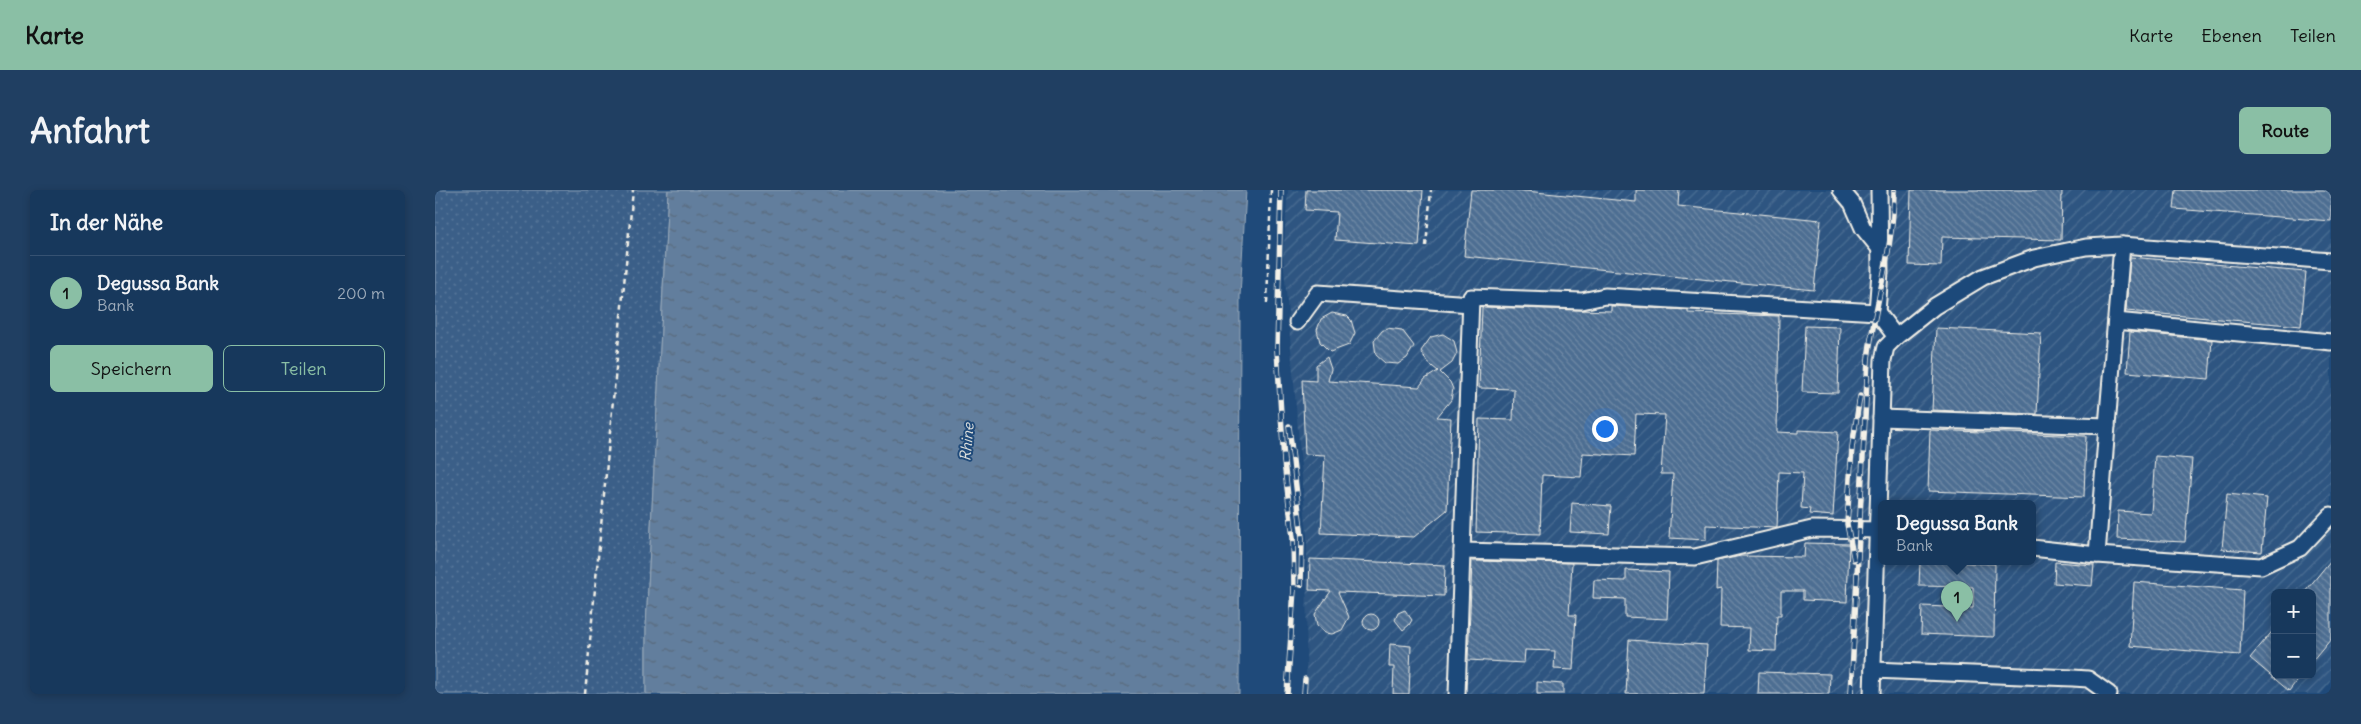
<!DOCTYPE html>
<html lang="de">
<meta charset="utf-8">
<style>
:root{--surface:#17385c;--page:#203f62;--text:#f1f3f6;--muted:#9eacbb;--line:#365272;--accent:#8abfa5}
body{margin:0;font-family:Delius,sans-serif;background:var(--page);color:var(--text)}
.controls{position:absolute;right:15px;bottom:15px;display:grid;overflow:hidden;border-radius:8px;box-shadow:0 2px 8px #0003}
.controls button{width:45px;height:45px;display:grid;place-items:center;padding:0;border:0;border-bottom:1px solid var(--line);background:var(--surface);color:var(--text);font:25px sans-serif}
.you{position:absolute;left:1169px;top:238px;width:18px;height:18px;margin:-12px;border:4px solid #fff;border-radius:50%;background:#1a73e8;box-shadow:0 0 0 8px #1a73e833}
.badge{display:grid;place-items:center;width:32px;height:32px;border-radius:50%;background:var(--accent);color:#111;font-size:16px;font-weight:700}
.pin{position:absolute;translate:-50% -41px;filter:drop-shadow(0 1px 2px #0008)}
.pin::after{content:'';position:absolute;top:26px;width:18px;height:15px;background:inherit;clip-path:polygon(0 0,100% 0,50% 100%)}
.popup{position:absolute;left:1443px;top:310px;width:158px;height:65px;box-sizing:border-box;display:grid;place-content:center;border-radius:8px;background:var(--surface);filter:drop-shadow(0 1px 4px #0005);font-size:16px;white-space:nowrap;color:var(--muted)}
.popup b{font-size:19px;color:var(--text)}
.popup::after{content:'';position:absolute;left:50%;top:100%;margin-left:-10px;border:10px solid transparent;border-top-color:var(--surface)}
.list{margin:0;padding:0;list-style:none}
h2{display:flex;justify-content:space-between;align-items:center;height:65px;margin:0;padding:0 20px;font-size:21px}
h2 small{font-size:16px;font-weight:400;color:var(--muted)}
.list li{display:grid;grid-template-columns:32px 1fr auto;gap:15px;align-items:center;box-sizing:border-box;height:75px;padding:0 20px;border-top:1px solid var(--line)}
.list b{display:block;font-size:19px;white-space:nowrap}
.list p{margin:0;font-size:16px;white-space:nowrap;color:var(--muted)}
.list em{font-size:16px;font-style:normal;color:var(--muted)}
.actions{display:flex;gap:10px;padding:15px 20px}
.actions a{flex:1;padding:11px 0;border:1px solid var(--accent);border-radius:8px;text-align:center;font-size:18px;color:var(--accent)}
.actions .main{background:var(--accent);color:#111}
.map{position:relative;flex:none;width:1896px;height:504px;overflow:hidden;border-radius:8px}
header{display:flex;align-items:center;gap:30px;box-sizing:border-box;height:70px;padding:0 25px;background:var(--accent);color:#111}
header strong{font-size:24px}
nav{display:flex;gap:28px;margin-inline-start:auto;font-size:18px}
.intro{display:flex;align-items:center;justify-content:space-between;box-sizing:border-box;height:120px;padding:0 30px}
h1{margin:0;font-size:35px}
.button{padding:12px 22px;border-radius:8px;background:var(--accent);color:#111;font-size:18px;font-weight:700}
main{display:flex;gap:30px;padding:0 30px}
aside{flex:1;background:var(--surface);border-radius:8px;box-shadow:0 2px 8px #0003}
.map>svg:first-child{display:block}
</style>
<header>
<strong>Karte</strong>
<nav><a>Karte</a><a>Ebenen</a><a>Teilen</a></nav>
</header>
<div class="intro"><h1>Anfahrt</h1><a class="button">Route</a></div>
<main>
<aside>
<h2>In der Nähe<small></small></h2>
<ul class="list">
<li><span class="badge">1</span><div><b>Degussa Bank</b><p>Bank</p></div><em>200 m</em></li>
</ul>
<div class="actions"><a class="main">Speichern</a><a>Teilen</a></div>
</aside>
<div class="map">
<svg width="1896" height="504" viewBox="0 0 1896 504">
<defs>
<pattern id="industrial-furrows" width="10" height="10" patternUnits="userSpaceOnUse" patternTransform="scale(1.25)"><rect width="10" height="10" fill="#2d5581"/><path d="M-1 1l2-2M0 10L10 0M9 11l2-2" fill="none" stroke="#4c6e93"/></pattern>
<pattern id="grass-dots" width="8" height="8" patternUnits="userSpaceOnUse" patternTransform="scale(1.25)"><rect width="8" height="8" fill="#3a5f88"/><path d="M2 2h.1M6 6h.1" fill="none" stroke="#577699" stroke-width="1.8" stroke-linecap="round"/></pattern>
<pattern id="water-ripples" width="26" height="14" patternUnits="userSpaceOnUse" patternTransform="scale(1.25)"><rect width="26" height="14" fill="#627e9d"/><path d="M2 4q2-2 4 0t4 0M15 11q2-2 4 0t4 0" fill="none" stroke="#58687a"/></pattern>
<pattern id="building-back-hatch" width="6" height="6" patternUnits="userSpaceOnUse" patternTransform="scale(1.25)"><rect width="6" height="6" fill="#4d6e92"/><path d="M-1 5l2 2M0 0l6 6M5-1l2 2" fill="none" stroke="#708aa6"/></pattern>
</defs>
<rect width="100%" height="100%" fill="#1f4a7a"/>
<filter id="ink" filterUnits="userSpaceOnUse"><feTurbulence type="fractalNoise" baseFrequency=".02" numOctaves="2"/><feDisplacementMap in="SourceGraphic" scale="10" xChannelSelector="R" yChannelSelector="G"/><feConvolveMatrix kernelMatrix="1 2 1 2 8 2 1 2 1" color-interpolation-filters="sRGB"/></filter>
<g filter="url(#ink)">
<path fill="url(#industrial-furrows)" fill-rule="evenodd" d="M853 0H1896V492L1886 504H871L872 345 848 66ZM1447 313H1597V371H1447ZM1840 403H1877V485H1840Z"/>
<polygon fill="url(#grass-dots)" stroke="#97a8b8" points="0,0 233,0 211,437 211,504 0,504"/>
<polygon fill="url(#water-ripples)" stroke="#9cacbb" points="233,0 811,0 805,106 804,504 211,504 211,437"/>
<g fill="url(#building-back-hatch)" stroke="#f4f1e8">
<polygon points="871,0 988,0 984,56 900,50 902,22 870,20"/>
<polygon points="1036,0 1080,0 1201,12 1201,0 1244,0 1243,16 1386,30 1379,100 1029,66"/>
<polygon points="1476,0 1627,0 1626,50 1507,47 1506,76 1474,75"/>
<polygon points="1741,0 1896,0 1896,31 1739,19"/>
<polygon points="1695,67 1871,82 1866,136 1691,121"/>
<polygon points="1176,116 1253,120 1253,123 1344,126 1342,242 1363,243 1363,240 1403,242 1398,326 1374,324 1375,319 1366,318 1368,283 1344,282 1342,338 1271,335 1271,350 1234,348 1238,284 1226,284 1230,225 1201,224 1199,266 1148,263 1146,287 1107,285 1105,344 1041,342 1044,229 1078,230 1079,199 1044,198 1047,117 1176,121"/>
<polygon points="897,123 912,126 916,130 920,143 914,155 895,162 885,152 882,140 886,129"/>
<polygon points="1370,136 1405,137 1403,203 1367,202"/>
<polygon points="952,138 967,140 979,156 972,168 963,174 950,173 941,165 939,151 947,141"/>
<polygon points="1501,138 1606,143 1602,224 1497,220"/>
<polygon points="1695,142 1777,150 1774,189 1692,182"/>
<polygon points="1008,144 1019,151 1022,163 1017,173 1005,182 1015,192 1018,199 1016,210 1002,227 1016,228 1012,320 979,347 886,343 890,265 870,264 867,190 881,191 881,175 892,167 896,179 893,191 984,197 990,189 1003,181 992,172 986,161 996,147"/>
<polygon points="1495,240 1651,246 1649,307 1493,301"/>
<polygon points="1720,266 1757,269 1750,352 1682,349 1683,321 1716,323"/>
<polygon points="1792,304 1832,308 1827,362 1787,359"/>
<polygon points="1137,313 1176,316 1174,344 1135,342"/>
<polygon points="1370,353 1414,354 1412,412 1368,410 1368,401 1346,401 1346,425 1342,425 1341,461 1314,460 1315,438 1285,437 1286,399 1281,400 1282,371 1306,366 1369,367"/>
<polygon points="875,369 1010,375 1009,406 903,402 914,427 907,440 897,444 890,443 882,436 880,424 896,401 874,400"/>
<polygon points="1896,370 1896,448 1877,471 1877,403 1869,403"/>
<polygon points="1037,371 1137,373 1134,425 1141,425 1138,480 1119,479 1120,461 1090,460 1089,473 1033,470"/>
<polygon points="1485,371 1560,374 1559,447 1486,444 1487,416 1538,418 1538,397 1484,396"/>
<polygon points="1620,372 1659,375 1657,396 1619,393"/>
<polygon points="1191,380 1234,382 1232,429 1190,427 1190,409 1158,408 1159,390 1191,391"/>
<polygon points="1699,392 1808,400 1805,465 1695,456"/>
<polygon points="970,420 977,430 974,435 968,440 960,430 963,423"/>
<circle cx="936" cy="432" r="8"/>
<polygon points="1840,438 1840,485 1866,485 1854,501 1815,468"/>
<polygon points="1194,450 1272,455 1269,504 1191,504"/>
<polygon points="955,454 976,456 974,504 958,504 959,477 954,477"/>
<polygon points="1324,482 1395,484 1394,504 1323,504"/>
<polygon points="1102,492 1128,494 1128,504 1102,504"/>
</g>
<g fill="none" stroke-linecap="round" stroke-linejoin="round">
<g stroke="#f4f1e8" stroke-width="19">
<g id="minor">
<polyline points="1406,0 1417,13 1428,38 1445,59"/>
<polyline points="1681,131 1896,152"/>
<polyline points="862,132 883,103 1036,114"/>
<polyline points="1461,147 1500,116 1548,87 1599,68 1651,57 1687,55 1896,71"/>
<polyline points="1446,228 1672,236 1687,55"/>
<polyline points="1597,358 1662,365 1672,236"/>
<polyline points="1027,361 1260,367 1377,339 1447,340"/>
<polyline points="1662,365 1826,376 1865,358 1896,325"/>
<polyline points="1438,480 1638,488 1653,489 1674,504"/>
<polyline points="1022,504 1036,107 1147,111 1170,106 1442,122 1445,82 1444,0"/>
<polyline points="1437,504 1448,170 1451,157 1461,147 1442,122"/>
</g>
</g>
<g stroke="#f4f1e8" stroke-width="2.5" stroke-dasharray="5 4" stroke-linecap="butt">
<polyline points="991,56 996,0"/>
<polyline points="832,113 836,0"/>
<polyline points="150,504 198,0"/>
</g>
<use href="#minor" stroke="#1f4a7a" stroke-width="15"/>
<g stroke="#f4f1e8" stroke-width="5.5">
<g id="rail">
<polyline points="846,0 842,160 849,272 858,348 859,399 852,504"/>
<polyline points="854,236 867,348 866,395"/>
<polyline points="1419,370 1412,334 1417,257 1425,206"/>
<polyline points="869,504 870,489"/>
<path d="M1416 504 1433 169C1440 112 1459 58 1459 0"/>
</g>
</g>
<use href="#rail" stroke="#1f4a7a" stroke-width="4" stroke-dasharray="11" stroke-linecap="butt"/>
</g>
</g>
<g text-anchor="middle" stroke-width="4" stroke-linejoin="round" paint-order="stroke">
<g font-size="15" font-style="italic" fill="#dee0dd" stroke="#1f4a7a">
<text transform="translate(532 252) rotate(-85)" y="5">Rhine</text>
</g>
</g>
</svg>
<div class="controls">
<button>+</button>
<button>−</button>
</div>
<div class="you"></div>
<div class="pin badge" style="left:1522px;top:432px">1</div>
<div class="popup"><b>Degussa Bank</b>Bank</div>
</div>
</main>
